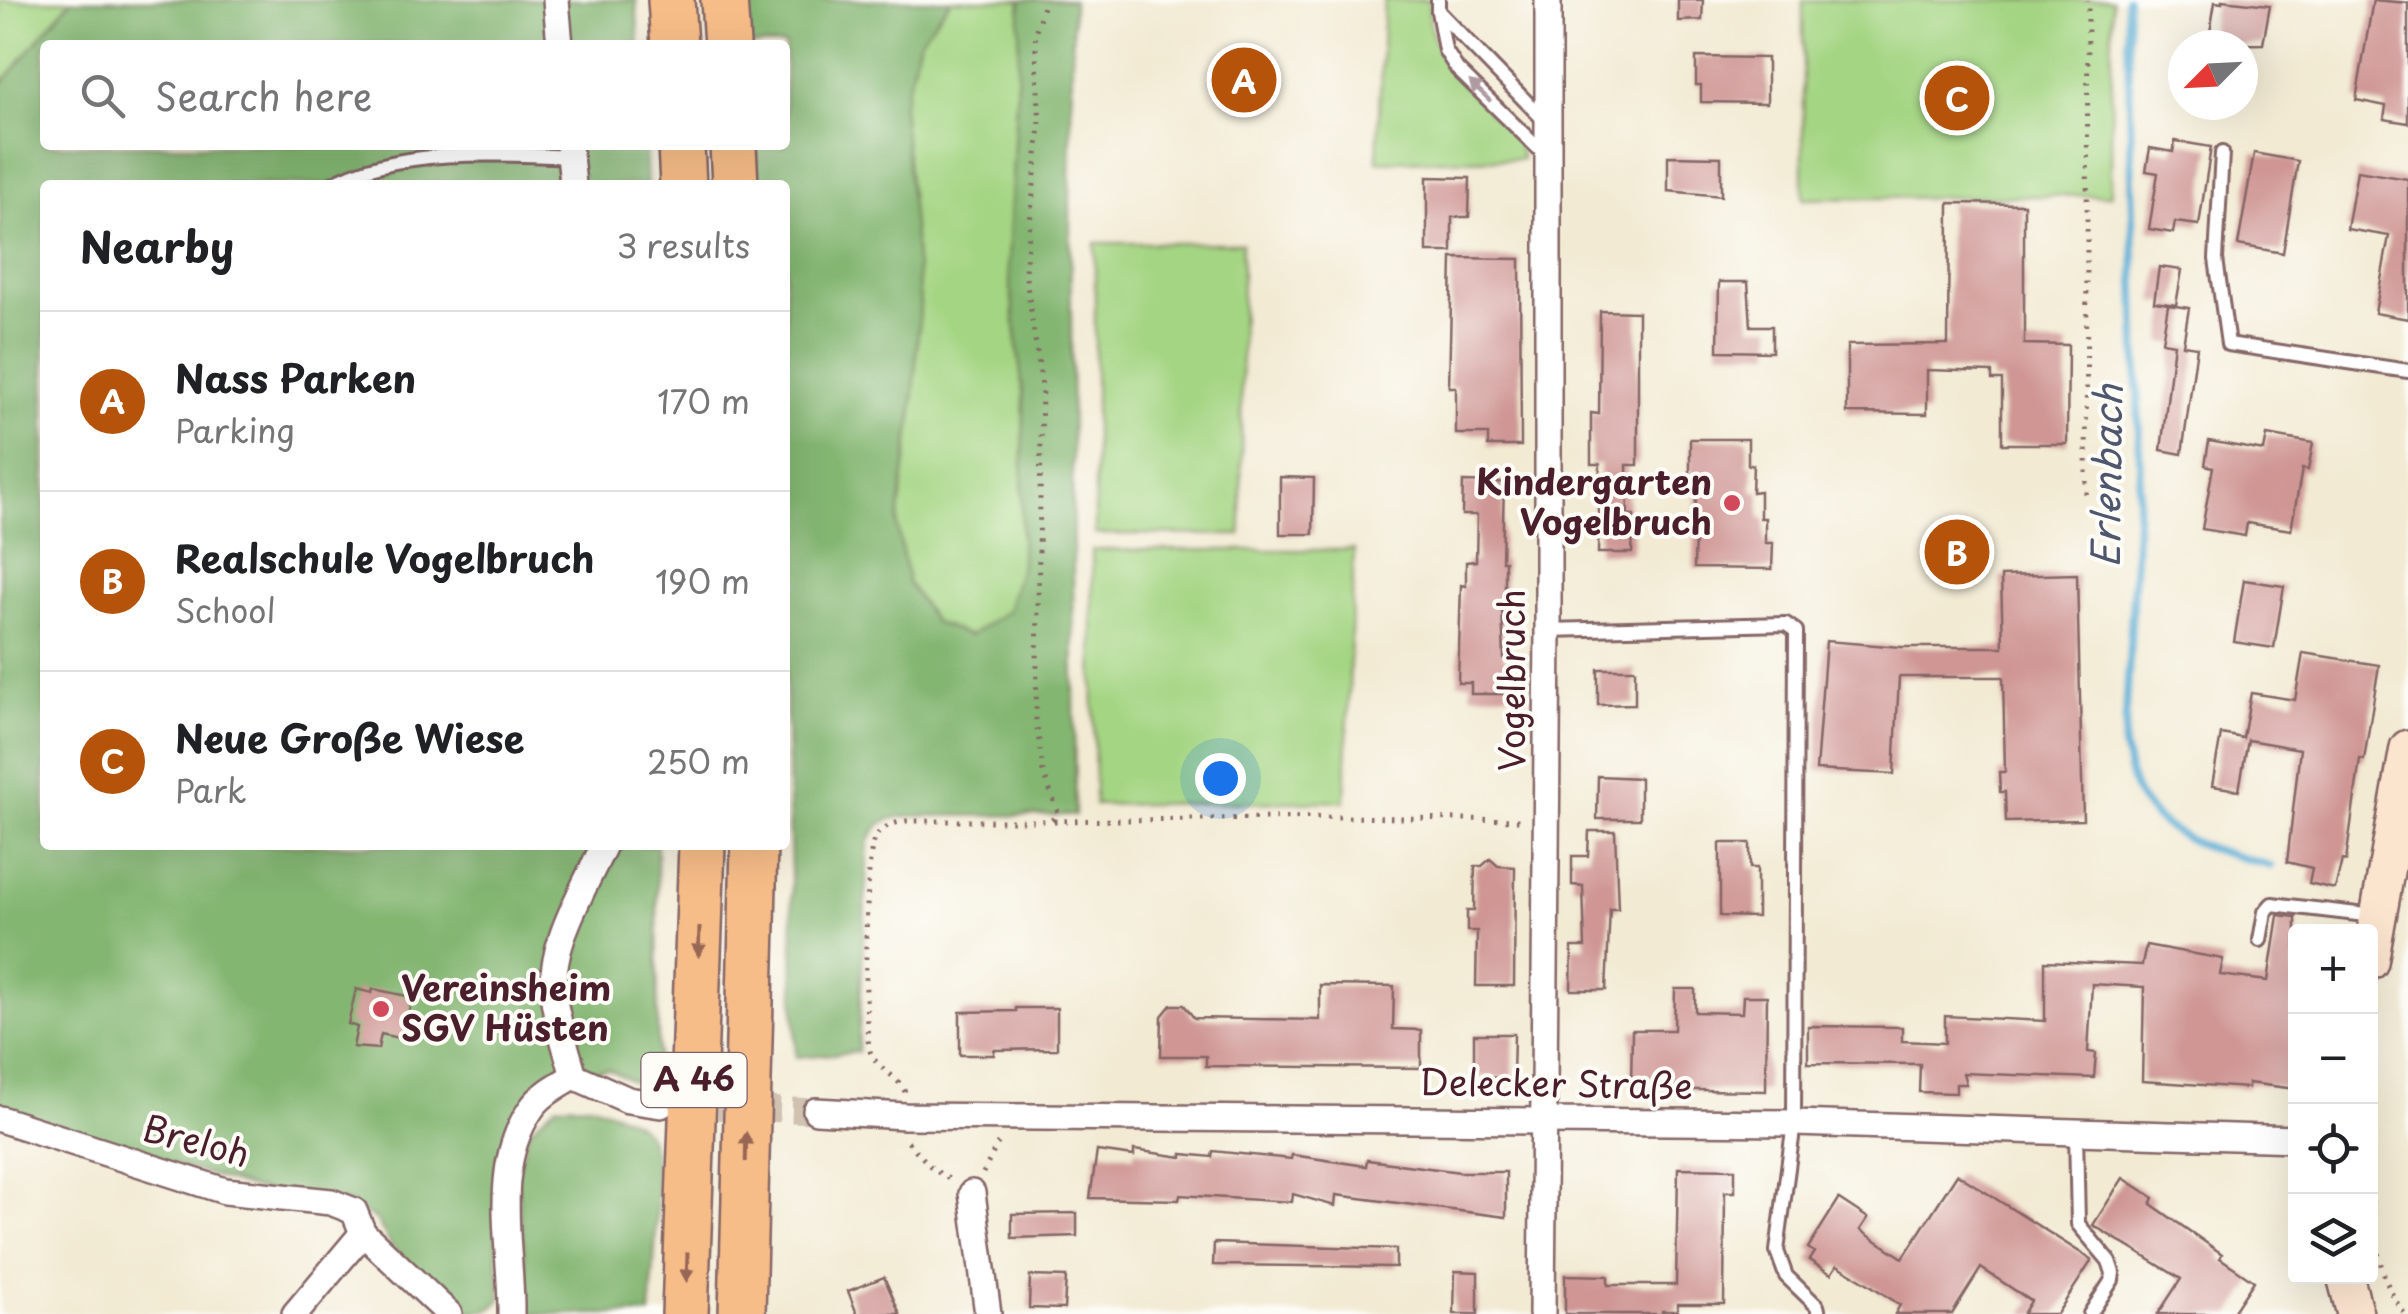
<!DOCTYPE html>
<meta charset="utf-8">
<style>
:root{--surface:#fff;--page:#f6f6f6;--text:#202124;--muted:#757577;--line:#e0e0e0;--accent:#b45309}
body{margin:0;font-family:"Playpen Sans",sans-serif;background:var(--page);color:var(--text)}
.controls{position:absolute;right:30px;bottom:30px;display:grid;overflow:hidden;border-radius:10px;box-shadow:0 10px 40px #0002}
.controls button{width:90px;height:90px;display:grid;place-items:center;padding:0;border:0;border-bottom:2px solid var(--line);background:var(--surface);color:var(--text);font:50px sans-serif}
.compass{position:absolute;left:2168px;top:30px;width:90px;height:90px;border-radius:50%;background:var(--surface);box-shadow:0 10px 40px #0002;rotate:246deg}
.you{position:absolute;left:1220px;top:778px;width:35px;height:35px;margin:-25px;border:8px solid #fff;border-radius:50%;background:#1a73e8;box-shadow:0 0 0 15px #1a73e833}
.badge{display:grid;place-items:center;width:65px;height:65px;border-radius:50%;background:var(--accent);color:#fff;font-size:32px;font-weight:700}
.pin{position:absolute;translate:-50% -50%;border:5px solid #fff;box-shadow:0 2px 10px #0006}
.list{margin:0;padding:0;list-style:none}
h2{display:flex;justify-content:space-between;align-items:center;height:130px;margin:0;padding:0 40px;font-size:42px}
h2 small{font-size:32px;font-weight:400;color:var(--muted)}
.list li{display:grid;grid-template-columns:65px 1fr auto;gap:30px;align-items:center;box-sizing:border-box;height:180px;padding:0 40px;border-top:2px solid var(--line)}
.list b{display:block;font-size:38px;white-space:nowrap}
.list p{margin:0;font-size:32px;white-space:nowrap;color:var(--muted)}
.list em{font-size:32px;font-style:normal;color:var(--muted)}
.icon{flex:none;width:55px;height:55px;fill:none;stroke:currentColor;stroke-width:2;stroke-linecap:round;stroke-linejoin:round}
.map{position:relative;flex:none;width:2408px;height:1314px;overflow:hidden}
.search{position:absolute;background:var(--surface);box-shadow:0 10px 40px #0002;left:40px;top:40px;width:750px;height:110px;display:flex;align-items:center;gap:25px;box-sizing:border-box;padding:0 35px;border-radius:10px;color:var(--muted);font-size:38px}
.panel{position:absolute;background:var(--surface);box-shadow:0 10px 40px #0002;left:40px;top:180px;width:750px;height:670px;border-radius:10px}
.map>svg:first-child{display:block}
</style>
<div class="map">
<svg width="2408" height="1314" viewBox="0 0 2408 1314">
<rect width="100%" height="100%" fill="#fdfcf7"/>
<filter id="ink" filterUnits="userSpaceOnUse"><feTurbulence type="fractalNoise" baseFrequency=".01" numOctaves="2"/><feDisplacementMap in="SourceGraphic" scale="20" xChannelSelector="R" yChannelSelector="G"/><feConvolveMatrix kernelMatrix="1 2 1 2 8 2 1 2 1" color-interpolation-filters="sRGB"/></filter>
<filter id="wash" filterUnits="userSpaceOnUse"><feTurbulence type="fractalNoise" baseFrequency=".0048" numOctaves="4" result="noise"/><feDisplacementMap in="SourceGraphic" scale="40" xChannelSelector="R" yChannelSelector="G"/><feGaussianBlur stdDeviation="2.25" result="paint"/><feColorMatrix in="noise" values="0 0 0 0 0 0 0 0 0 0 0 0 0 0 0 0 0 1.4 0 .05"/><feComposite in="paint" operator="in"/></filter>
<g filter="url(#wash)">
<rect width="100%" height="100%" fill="#f2ead3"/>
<g fill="#a4d583" stroke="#777a57" stroke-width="2.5">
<polygon points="0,0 71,0 0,86"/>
<polygon points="951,0 1021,0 1008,265 1024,400 1021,564 1007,611 970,636 934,622 908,583 897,525 912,418 920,304 902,107 920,40"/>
<path d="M1384 0H1429C1426 58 1461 81 1498 120 1512 134 1519 140 1522 159L1377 161Z"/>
<polygon points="1803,0 2112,0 2111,195 1803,199"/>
<polygon points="1095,243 1242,243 1241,535 1095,534"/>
<polygon points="1092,550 1354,550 1345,801 1095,805"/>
</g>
<g fill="#83b671" stroke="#666a4e" stroke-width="2.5">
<path d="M71 0H636L639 45H45V145H645L647 185H45V845H657L658 1085 643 1087 608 1069 541 1078C526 1100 510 1122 501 1147 488 1182 499 1260 501 1299 490 1314 474 1314 457 1308L391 1246 377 1221 347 1202 251 1188 0 1110V86Z"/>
<path d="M747 0H951L920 40 902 107 920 304 912 418 897 525 908 583 934 622 970 636 1007 611 1021 564 1024 400 1008 265 1021 0H1073L1070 198 1075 815 907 816C886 818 877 823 868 843L858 1052 796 1057 785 650V185H758L756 145H785V45H750Z"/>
<path d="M590 1104C607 1111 632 1116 645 1131 667 1156 652 1278 650 1314H525L527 1278 516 1176 529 1130 556 1105Z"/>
</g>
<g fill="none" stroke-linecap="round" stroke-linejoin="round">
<path stroke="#57abd3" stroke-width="8" d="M2127 0 2140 467 2124 749C2128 763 2130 782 2137 794 2166 843 2221 851 2271 866"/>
</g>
<g id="blocks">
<g fill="#cf9694">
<polygon points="1678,0 1703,0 1702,20 1678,21"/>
<polygon points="2222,0 2270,5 2263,44 2208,45 2215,2 2222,3"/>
<polygon points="2373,0 2408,3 2408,123 2384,119 2386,106 2356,100"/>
<polygon points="1696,57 1767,58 1767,103 1701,102 1701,85 1696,85"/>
<polygon points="2175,141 2211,147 2199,225 2175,222 2173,233 2149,229 2158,173 2146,171 2150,148 2173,152"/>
<polygon points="2254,153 2298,161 2283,253 2238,245"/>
<polygon points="1668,156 1721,157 1721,196 1668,191"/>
<polygon points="2357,171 2408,179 2408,319 2375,313 2389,236 2347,229"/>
<polygon points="1427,177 1470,178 1469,217 1452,217 1452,252 1427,252"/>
<polygon points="1949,203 2024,204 2024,344 2068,345 2067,444 2002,444 2002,380 1992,380 1992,372 1927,370 1927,414 1847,413 1847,345 1948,344"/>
<polygon points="1452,258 1520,259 1521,446 1488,446 1488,434 1456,434 1456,387 1449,387"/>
<polygon points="2159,267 2182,270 2176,305 2154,302"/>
<polygon points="1719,282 1748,282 1751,326 1772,326 1772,352 1718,351"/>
<polygon points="2168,305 2189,308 2183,345 2197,347 2182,454 2161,450 2174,344 2162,342"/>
<polygon points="1600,311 1638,312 1638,465 1627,465 1628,515 1634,515 1632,553 1598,553 1600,464 1591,464 1591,413 1599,414"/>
<polygon points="2267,435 2313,443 2308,470 2302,469 2291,530 2247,523 2245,536 2202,529 2213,467 2205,465 2209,441 2264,451"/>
<polygon points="1690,439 1748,439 1748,465 1753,465 1752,492 1760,491 1760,518 1765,518 1765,543 1773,543 1772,569 1694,568 1696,492 1690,492"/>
<polygon points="1280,477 1314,478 1313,534 1280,534"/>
<polygon points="1463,482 1504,483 1502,561 1505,561 1505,606 1502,606 1504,659 1510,659 1510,694 1471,694 1471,683 1458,683 1461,585 1466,586 1466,562 1476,561 1477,515 1462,515"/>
<polygon points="2077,574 2083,820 2006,822 2005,792 2000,792 1999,772 2005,772 2003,677 1899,677 1894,774 1816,770 1826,641 1901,647 2003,647 2001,576"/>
<polygon points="2244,580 2284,586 2274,648 2234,642"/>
<polygon points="2303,653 2379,665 2364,760 2360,759 2346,861 2342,860 2335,889 2309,883 2312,868 2287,862 2300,749 2248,740 2239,790 2212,786 2221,734 2243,738 2251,693 2295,700"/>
<polygon points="1598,669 1635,669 1635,704 1598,705"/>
<polygon points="1598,776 1640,778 1640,819 1597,819"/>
<polygon points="1589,831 1615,831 1618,909 1610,909 1606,990 1571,990 1572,947 1585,947 1583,886 1572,885 1572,856 1588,856"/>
<polygon points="1720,843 1750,843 1750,868 1757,868 1757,917 1720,916"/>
<polygon points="1490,859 1498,866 1515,867 1514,986 1476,986 1477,931 1467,931 1467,911 1474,911 1475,866 1482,866"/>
<polygon points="2278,915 2296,917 2296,1089 2248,1083 2248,1088 2142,1081 2144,987 2092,984 2088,1052 2096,1053 2094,1078 1963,1073 1966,1084 1956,1084 1956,1093 1919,1092 1920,1064 1808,1063 1808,1026 1902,1027 1902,1041 1945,1043 1945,1016 2045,1021 2045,961 2142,965 2146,945 2223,959 2220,975 2268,981"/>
<polygon points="1320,985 1394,986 1393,1029 1421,1030 1421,1068 1206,1066 1206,1056 1161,1056 1162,1016 1171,1005 1184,1005 1194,1018 1320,1020"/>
<polygon points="356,989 372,993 373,989 412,997 403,1039 381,1034 378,1049 353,1047 357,1027 348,1024"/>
<polygon points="1675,989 1695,989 1695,1012 1742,1013 1743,996 1767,996 1766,1091 1631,1089 1632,1030 1674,1030"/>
<polygon points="1016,1008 1057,1008 1057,1049 994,1050 994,1055 960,1055 960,1012 1016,1011"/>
<polygon points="1474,1034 1514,1034 1513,1078 1474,1077"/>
<polygon points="1134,1150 1182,1157 1182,1154 1212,1157 1213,1151 1291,1159 1292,1155 1366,1166 1367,1160 1460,1172 1506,1172 1506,1217 1336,1195 1335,1206 1293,1194 1292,1202 1180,1195 1179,1200 1090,1198 1097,1151 1134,1156"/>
<polygon points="1678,1168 1735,1169 1735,1192 1725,1192 1724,1304 1677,1304 1677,1311 1662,1311 1662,1314 1565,1314 1565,1275 1608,1276 1608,1285 1676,1285"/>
<polygon points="1957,1174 2092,1260 2057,1314 2023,1314 2031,1301 1981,1268 1952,1314 1895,1314 1900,1305 1867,1283 1837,1265 1831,1274 1809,1260 1814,1252 1808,1248 1839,1199 1868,1218 1860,1230 1903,1258"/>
<polygon points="2123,1178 2154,1198 2151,1204 2222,1254 2220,1258 2254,1281 2232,1314 2158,1314 2181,1279 2093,1225"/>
<polygon points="1077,1213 1077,1236 1012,1238 1012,1214"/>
<polygon points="1214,1243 1396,1249 1396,1267 1213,1265"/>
<polygon points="1455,1271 1478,1272 1478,1314 1454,1314"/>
<polygon points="1030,1276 1066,1277 1064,1309 1029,1308"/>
<polygon points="884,1277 900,1314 857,1314 848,1291"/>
</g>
</g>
</g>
<g filter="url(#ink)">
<use href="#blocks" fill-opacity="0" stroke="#856666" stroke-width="2.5"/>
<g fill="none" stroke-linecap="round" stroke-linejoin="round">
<polyline stroke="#d0c1b1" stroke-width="25" stroke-dasharray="25 12" stroke-linecap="butt" points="681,1106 816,1111"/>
<g stroke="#856666" stroke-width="18">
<g id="lane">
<polyline points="1438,0 1438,11 1545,121"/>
<polyline points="1438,11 1445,50 1457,69 1545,155"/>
<polyline points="2222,153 2216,259 2228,344 2408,371"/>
<path d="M330 185C393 148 499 153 571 157"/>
<polyline points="1548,630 1786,624 1796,631 1794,1123 1777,1251 1786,1276 1817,1306 1819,1314"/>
<polyline points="2260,940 2265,912 2272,904 2374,916"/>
<polyline points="2076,1132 2078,1224 2109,1261 2113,1273 2112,1280 2090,1314"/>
</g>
</g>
<g stroke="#856666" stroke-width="30">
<g id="street">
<polyline points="556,0 560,45"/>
<polyline points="569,145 573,185"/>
<path d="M574 1076C567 1051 558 1025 554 1000 547 947 583 891 604 845"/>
<polyline points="574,1076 628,1100 661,1105"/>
<polyline points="816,1111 905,1116 1794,1123 2296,1139"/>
<polyline points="0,1119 225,1191 331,1202 354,1211 363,1233 449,1314"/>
<polyline points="972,1193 988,1314"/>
<polyline points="295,1314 363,1233"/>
<path d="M511 1314C512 1247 490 1168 531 1109 541 1094 559 1085 574 1076"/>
<polyline points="1542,1314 1548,630 1548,0"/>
</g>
</g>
<g stroke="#856666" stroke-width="40">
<g id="secondary">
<polyline points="2370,962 2408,748"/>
<polyline points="2345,1276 2355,1314"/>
</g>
</g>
<g stroke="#856666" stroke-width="50">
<g id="highway">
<polyline points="671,0 674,45"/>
<polyline points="724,0 727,45"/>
<polyline points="681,145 683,185"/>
<polyline points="733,145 735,185"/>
<polyline points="685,1314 702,845"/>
<polyline points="742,1314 754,845"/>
</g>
</g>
<g stroke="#856666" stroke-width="5" stroke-dasharray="2.5 8" stroke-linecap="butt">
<polyline points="2086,494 2088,0"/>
<polyline points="1054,821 1342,817 1523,820"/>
<path d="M905 1092C898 1075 876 1069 870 1051 863 1029 865 858 874 840 880 827 893 823 906 821H1051L1058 812 1043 772 1036 719 1042 387 1025 271 1040 126 1035 33 1045 0"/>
<polyline points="908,1142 933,1169 952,1181"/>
<path d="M2370 1159C2373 1212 2371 1271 2405 1314"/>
<polyline points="983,1173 998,1143"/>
</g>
<use href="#lane" stroke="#fff" stroke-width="12"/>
<use href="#street" stroke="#fff" stroke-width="25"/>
<use href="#secondary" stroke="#fce5cf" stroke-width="35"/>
<use href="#highway" stroke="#f7bd88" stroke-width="45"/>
</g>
<defs><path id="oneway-solid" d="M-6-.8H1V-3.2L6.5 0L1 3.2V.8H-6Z" transform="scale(2.5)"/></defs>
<use fill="#ae9aa0" href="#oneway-solid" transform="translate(1480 91) rotate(-136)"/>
<g fill="#986655">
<use href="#oneway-solid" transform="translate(699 942) rotate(92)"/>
<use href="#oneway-solid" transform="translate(746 1147) rotate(-89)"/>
<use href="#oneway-solid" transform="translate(687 1267) rotate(92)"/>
</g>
</g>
<g fill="#d1495b" stroke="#fdfcf7" stroke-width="4">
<circle cx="1732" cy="503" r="10"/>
<circle cx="381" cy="1009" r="10"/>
</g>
<g text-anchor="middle" stroke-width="8" stroke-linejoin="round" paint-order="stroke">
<rect fill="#fdfcf7" stroke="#806168" stroke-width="2.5" x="641.5" y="1053" width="105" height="54" rx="8"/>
<g font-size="32" font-weight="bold" fill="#4a1f2b">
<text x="694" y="1091">A 46</text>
</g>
<g font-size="35" font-weight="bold" fill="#4a1f2b" stroke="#fdfcf7" text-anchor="end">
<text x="1712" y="495">Kindergarten<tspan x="1712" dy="40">Vogelbruch</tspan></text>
<text x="401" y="1001" text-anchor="start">Vereinsheim<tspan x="401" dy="40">SGV Hüsten</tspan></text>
</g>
<g font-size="35" fill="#4a1f2b" stroke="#fdfcf7">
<text transform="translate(1513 680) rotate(-90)" y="12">Vogelbruch</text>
<text transform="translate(1556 1085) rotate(1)" y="12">Delecker Straße</text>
<text transform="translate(196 1142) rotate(15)" y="12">Breloh</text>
</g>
<g font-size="38" font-style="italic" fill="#4f576e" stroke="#fdfcf7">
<text transform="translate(2108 476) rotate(-89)" y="13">Erlenbach</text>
</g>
</g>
</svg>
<div class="controls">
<button>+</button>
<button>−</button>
<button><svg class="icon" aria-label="locate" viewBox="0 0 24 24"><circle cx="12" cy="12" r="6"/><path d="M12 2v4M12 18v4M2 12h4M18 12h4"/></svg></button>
<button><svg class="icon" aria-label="layers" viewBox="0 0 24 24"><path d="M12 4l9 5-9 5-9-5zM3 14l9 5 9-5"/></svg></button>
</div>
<svg class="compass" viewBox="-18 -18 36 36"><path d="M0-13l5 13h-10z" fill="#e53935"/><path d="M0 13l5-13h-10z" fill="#757577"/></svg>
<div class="you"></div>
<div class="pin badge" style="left:1244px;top:80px">A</div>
<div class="pin badge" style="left:1957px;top:552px">B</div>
<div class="pin badge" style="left:1957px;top:98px">C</div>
<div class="search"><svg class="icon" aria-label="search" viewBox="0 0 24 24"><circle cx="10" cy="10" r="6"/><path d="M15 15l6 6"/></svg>Search here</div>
<section class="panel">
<h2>Nearby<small>3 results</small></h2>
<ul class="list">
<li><span class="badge">A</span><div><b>Nass Parken</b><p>Parking</p></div><em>170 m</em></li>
<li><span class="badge">B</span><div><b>Realschule Vogelbruch</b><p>School</p></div><em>190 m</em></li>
<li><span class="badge">C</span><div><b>Neue Große Wiese</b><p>Park</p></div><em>250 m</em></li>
</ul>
</section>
</div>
